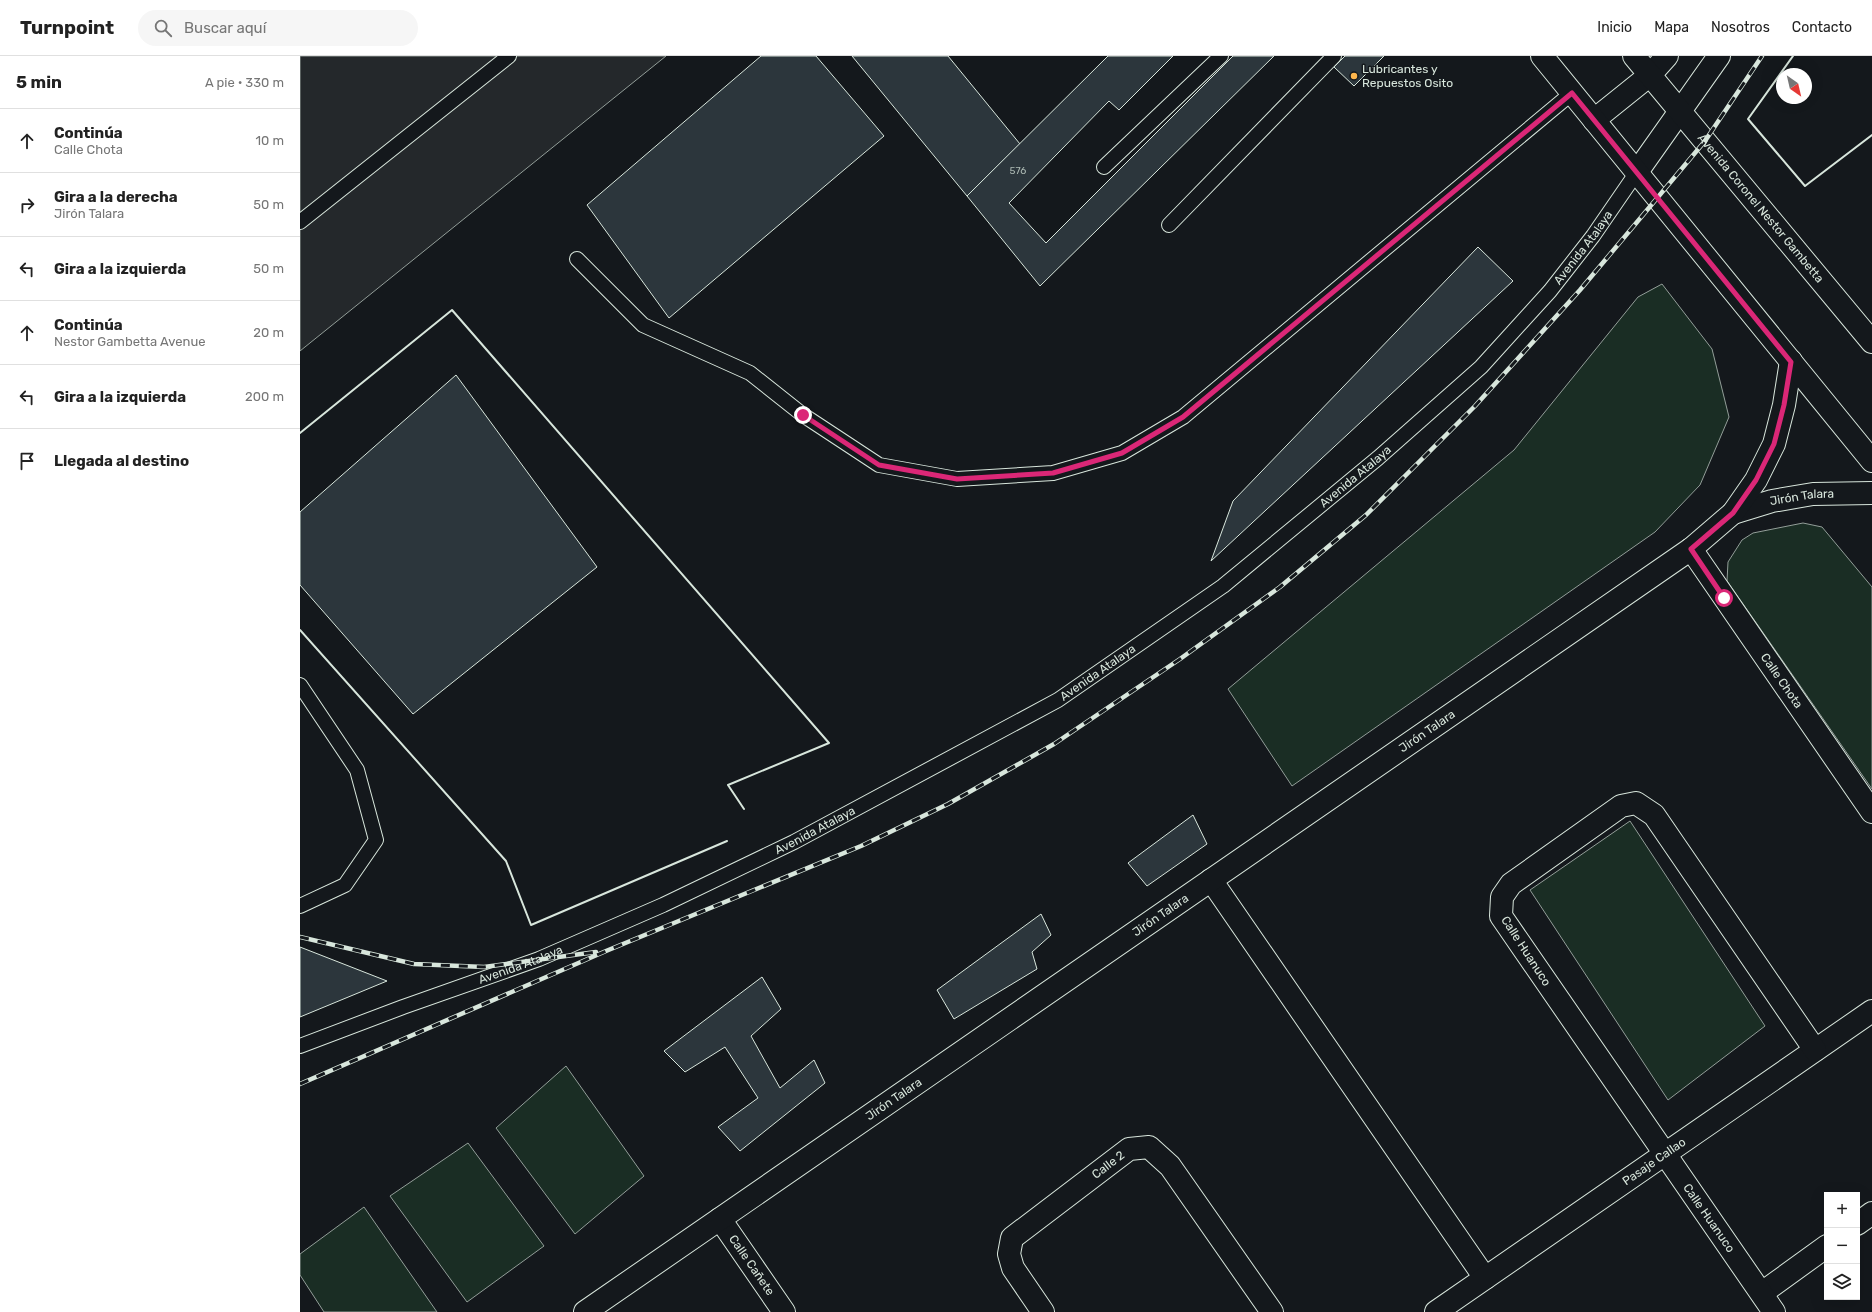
<!DOCTYPE html>
<html lang="es">
<meta charset="utf-8">
<style>
:root{--surface:#fff;--page:#f6f6f6;--text:#222;--muted:#767676;--line:#e0e0e0}
body{margin:0;font-family:Rubik,sans-serif;background:var(--page);color:var(--text)}
.controls{position:absolute;right:12px;bottom:12px;display:grid;overflow:hidden;border-radius:0px;box-shadow:0 4px 16px #0002}
.controls button{width:36px;height:36px;display:grid;place-items:center;padding:0;border:0;border-bottom:1px solid var(--line);background:var(--surface);color:var(--text);font:20px sans-serif}
.compass{position:absolute;left:1476px;top:12px;width:36px;height:36px;border-radius:50%;background:var(--surface);box-shadow:0 4px 16px #0002;rotate:146deg}
.stop{position:absolute;width:12px;height:12px;margin:-9px;border:3px solid #db2777;border-radius:50%;background:#fff}
.stop.end{background:#db2777;border-color:#fff;box-shadow:0 1px 4px #0008}
.list{margin:0;padding:0;list-style:none}
h2{display:flex;justify-content:space-between;align-items:center;height:52px;margin:0;padding:0 16px;font-size:17px}
h2 small{font-size:13px;font-weight:400;color:var(--muted)}
.list li{display:grid;grid-template-columns:26px 1fr auto;gap:12px;align-items:center;box-sizing:border-box;height:64px;padding:0 16px;border-top:1px solid var(--line)}
.list b{display:block;font-size:15px;white-space:nowrap}
.list p{margin:0;font-size:13px;white-space:nowrap;color:var(--muted)}
.list em{font-size:13px;font-style:normal;color:var(--muted)}
.icon{flex:none;width:22px;height:22px;fill:none;stroke:currentColor;stroke-width:2;stroke-linecap:round;stroke-linejoin:round}
.map{position:relative;flex:none;width:1572px;height:1256px;overflow:hidden}
header{display:flex;align-items:center;gap:24px;box-sizing:border-box;height:56px;padding:0 20px;background:var(--surface);border-bottom:1px solid var(--line)}
header strong{font-size:19px}
nav{display:flex;gap:22px;margin-inline-start:auto;font-size:14px}
.search{width:280px;height:36px;background:var(--page);display:flex;align-items:center;gap:10px;box-sizing:border-box;padding:0 14px;border-radius:22px;color:var(--muted);font-size:15px}
main{display:flex}
aside{flex:1;background:var(--surface)}
.map>svg:first-child{display:block}
</style>
<header>
<strong>Turnpoint</strong>
<div class="search"><svg class="icon" aria-label="search" viewBox="0 0 24 24"><circle cx="10" cy="10" r="6"/><path d="M15 15l6 6"/></svg>Buscar aquí</div>
<nav><a>Inicio</a><a>Mapa</a><a>Nosotros</a><a>Contacto</a></nav>
</header>
<main>
<aside>
<h2>5 min<small>A pie · 330 m</small></h2>
<ul class="list">
<li><svg class="icon" aria-label="ahead" viewBox="0 0 24 24"><path d="M12 20V5M6 11l6-6 6 6"/></svg><div><b>Continúa</b><p>Calle Chota</p></div><em>10 m</em></li>
<li><svg class="icon" aria-label="right" viewBox="0 0 24 24"><path d="M7 20v-9h11M14 6l5 5-5 5"/></svg><div><b>Gira a la derecha</b><p>Jirón Talara</p></div><em>50 m</em></li>
<li><svg class="icon" aria-label="left" viewBox="0 0 24 24"><path d="M17 20v-9H6M10 6l-5 5 5 5"/></svg><div><b>Gira a la izquierda</b></div><em>50 m</em></li>
<li><svg class="icon" aria-label="ahead" viewBox="0 0 24 24"><path d="M12 20V5M6 11l6-6 6 6"/></svg><div><b>Continúa</b><p>Nestor Gambetta Avenue</p></div><em>20 m</em></li>
<li><svg class="icon" aria-label="left" viewBox="0 0 24 24"><path d="M17 20v-9H6M10 6l-5 5 5 5"/></svg><div><b>Gira a la izquierda</b></div><em>200 m</em></li>
<li><svg class="icon" aria-label="arrive" viewBox="0 0 24 24"><path d="M6 21V4h12l-3 4 3 4H6"/></svg><div><b>Llegada al destino</b></div></li>
</ul>
</aside>
<div class="map">
<svg width="1572" height="1256" viewBox="0 0 1572 1256">
<rect width="100%" height="100%" fill="#14181c"/>
<g fill="#1a2d24" stroke="#939e99">
<polygon points="1362,228 1412,293 1429,361 1400,429 1355,476 992,730 928,633 1214,394 1338,241"/>
<polygon points="1503,467 1522,471 1572,531 1572,733 1427,525 1428,506 1442,484 1453,477"/>
<polygon points="1330,765 1465,970 1368,1044 1230,834"/>
<polygon points="266,1010 344,1120 275,1178 196,1072"/>
<polygon points="168,1087 244,1190 167,1246 90,1140"/>
<polygon points="64,1151 137,1256 24,1256 0,1219 0,1198"/>
</g>
<polygon fill="#24282b" stroke="#939e99" points="0,0 366,0 0,295"/>
<g fill="#2c363c" stroke="#d8e6dc">
<polygon points="461,0 516,0 584,80 369,262 287,149"/>
<polygon points="552,0 648,0 720,88 667,140"/>
<polygon points="808,0 873,0 819,54 809,45 709,147 746,187 933,0 974,0 740,230 667,140"/>
<polygon points="1045,0 1084,0 1054,30 1034,11"/>
<polygon points="1178,191 1213,225 911,505 933,445"/>
<polygon points="156,319 297,511 113,658 0,529 0,456"/>
<polygon points="893,759 907,788 847,830 828,807"/>
<polygon points="741,858 751,879 732,896 737,913 654,963 637,934"/>
<polygon points="0,891 87,925 0,961"/>
<polygon points="462,921 481,953 451,980 480,1032 514,1004 525,1027 440,1095 418,1071 458,1042 425,991 385,1016 364,995"/>
</g>
<g fill="none" stroke-linecap="round" stroke-linejoin="round">
<g stroke="#d8e6dc" stroke-width="16">
<g id="service">
<polyline points="804,111 921,0"/>
<polyline points="0,166 209,0"/>
<polyline points="869,169 1034,0"/>
<polyline points="277,203 343,269 450,317 503,359 579,409 657,423 753,417 822,397 883,361 1272,37"/>
<polyline points="0,629 57,714 76,784 45,829 0,850"/>
<path id="s1" d="M0 990 103 951 239 903 363 849 494 786 758 644 923 530 1078 402 1181 311 1250 235 1293 180 1337 116"/>
</g>
</g>
<g stroke="#d8e6dc" stroke-width="24">
<g id="minor">
<polyline points="1337,116 1419,0"/>
<path id="s2" d="M1433 457 1472 445 1513 438 1572 437"/>
<path id="s3" d="M1391 493 1572 756"/>
<polyline points="911,824 1185,1222"/>
<path id="s4" d="M420 1163 484 1256"/>
<polyline points="1557,1168 1572,1157"/>
<polyline points="1462,1237 1527,1190"/>
<path id="s5" d="M285 1256 1391 493 1433 457 1456 424 1474 388 1484 349 1491 305"/>
<path id="s6" d="M743 1256 713 1212 709 1198 712 1182 829 1093 849 1091 870 1110 972 1256"/>
<path id="s7" d="M1136 1256 1572 955"/>
<polyline points="1474,1256 1201,860 1202,841 1211,828 1321,750 1336,747 1354,759 1515,994"/>
</g>
</g>
<g stroke="#d8e6dc" stroke-width="24">
<polyline id="secondary" points="1294,64 1350,19 1367,0"/>
</g>
<g stroke="#d8e6dc" stroke-width="24">
<g id="primary">
<polyline points="1242,0 1572,405"/>
<path id="s8" d="M1334 0 1572 286"/>
</g>
</g>
<use href="#service" stroke="#14181c" stroke-width="14"/>
<use href="#minor" stroke="#14181c" stroke-width="22"/>
<use href="#secondary" stroke="#14181c" stroke-width="22"/>
<use href="#primary" stroke="#14181c" stroke-width="22"/>
<g stroke="#d8e6dc" stroke-width="4.5">
<g id="rail">
<polyline points="0,881 114,908 184,911 296,896"/>
<polyline points="0,1028 306,895 561,790 648,748 754,688 880,603 980,531 1066,459 1175,350 1280,234 1405,85 1462,0"/>
</g>
</g>
<use href="#rail" stroke="#14181c" stroke-width="3" stroke-dasharray="9" stroke-linecap="butt"/>
<g stroke="#d8e6dc" stroke-width="2">
<polyline points="1493,0 1448,63 1505,130 1572,79"/>
<polyline points="0,377 152,254 529,687 428,729 444,753"/>
<polyline points="0,574 206,805 231,869 427,785"/>
</g>
</g>
<g fill="none" stroke-linecap="round" stroke-linejoin="round">
<polyline stroke="#db2777" stroke-width="5" points="503,359 579,409 657,423 753,417 822,397 883,361 1272,37 1491,306 1484,349 1474,388 1456,424 1433,457 1391,493 1424,542"/>
</g>
<circle fill="#ffb74d" stroke="#14181c" stroke-width="1.5" cx="1054" cy="20" r="4"/>
<g text-anchor="middle" stroke-width="3" stroke-linejoin="round" paint-order="stroke">
<g font-size="10" fill="#adbab4">
<text x="718" y="118">576</text>
</g>
<g font-size="12" fill="#d8e6dc" stroke="#14181c" text-anchor="start">
<text x="1062" y="17">Lubricantes y<tspan x="1062" dy="14">Repuestos Osito</tspan></text>
</g>
<g font-size="12" fill="#d8e6dc" stroke="#14181c">
<text dy="4" stroke="none"><textPath href="#s8" startOffset="198">Avenida Coronel Nestor Gambetta</textPath></text>
<text dy="4" stroke="none"><textPath href="#s1" startOffset="1531">Avenida Atalaya</textPath></text>
<text dy="4" stroke="none"><textPath href="#s1" startOffset="1207">Avenida Atalaya</textPath></text>
<text dy="4" stroke="none"><textPath href="#s2" startOffset="71">Jirón Talara</textPath></text>
<text dy="4" stroke="none"><textPath href="#s1" startOffset="883">Avenida Atalaya</textPath></text>
<text dy="4" stroke="none"><textPath href="#s3" startOffset="160">Calle Chota</textPath></text>
<text dy="4" stroke="none"><textPath href="#s5" startOffset="1023">Jirón Talara</textPath></text>
<text dy="4" stroke="none"><textPath href="#s1" startOffset="559">Avenida Atalaya</textPath></text>
<text dy="4" stroke="none"><textPath href="#s5" startOffset="699">Jirón Talara</textPath></text>
<text transform="translate(1226 895) rotate(57)" y="4">Calle Huanuco</text>
<text dy="4" stroke="none"><textPath href="#s1" startOffset="235">Avenida Atalaya</textPath></text>
<text dy="4" stroke="none"><textPath href="#s5" startOffset="375">Jirón Talara</textPath></text>
<text dy="4" stroke="none"><textPath href="#s7" startOffset="265">Pasaje Callao</textPath></text>
<text dy="4" stroke="none"><textPath href="#s6" startOffset="205">Calle 2</textPath></text>
<text transform="translate(1409 1162) rotate(55)" y="4">Calle Huanuco</text>
<text dy="4" stroke="none"><textPath href="#s4" startOffset="56">Calle Cañete</textPath></text>
</g>
</g>
</svg>
<div class="controls">
<button>+</button>
<button>−</button>
<button><svg class="icon" aria-label="layers" viewBox="0 0 24 24"><path d="M12 4l9 5-9 5-9-5zM3 14l9 5 9-5"/></svg></button>
</div>
<svg class="compass" viewBox="-18 -18 36 36"><path d="M0-13l5 13h-10z" fill="#e53935"/><path d="M0 13l5-13h-10z" fill="#767676"/></svg>
<div class="stop" style="left:1424px;top:542px"></div>
<div class="stop end" style="left:503px;top:359px"></div>
</div>
</main>
